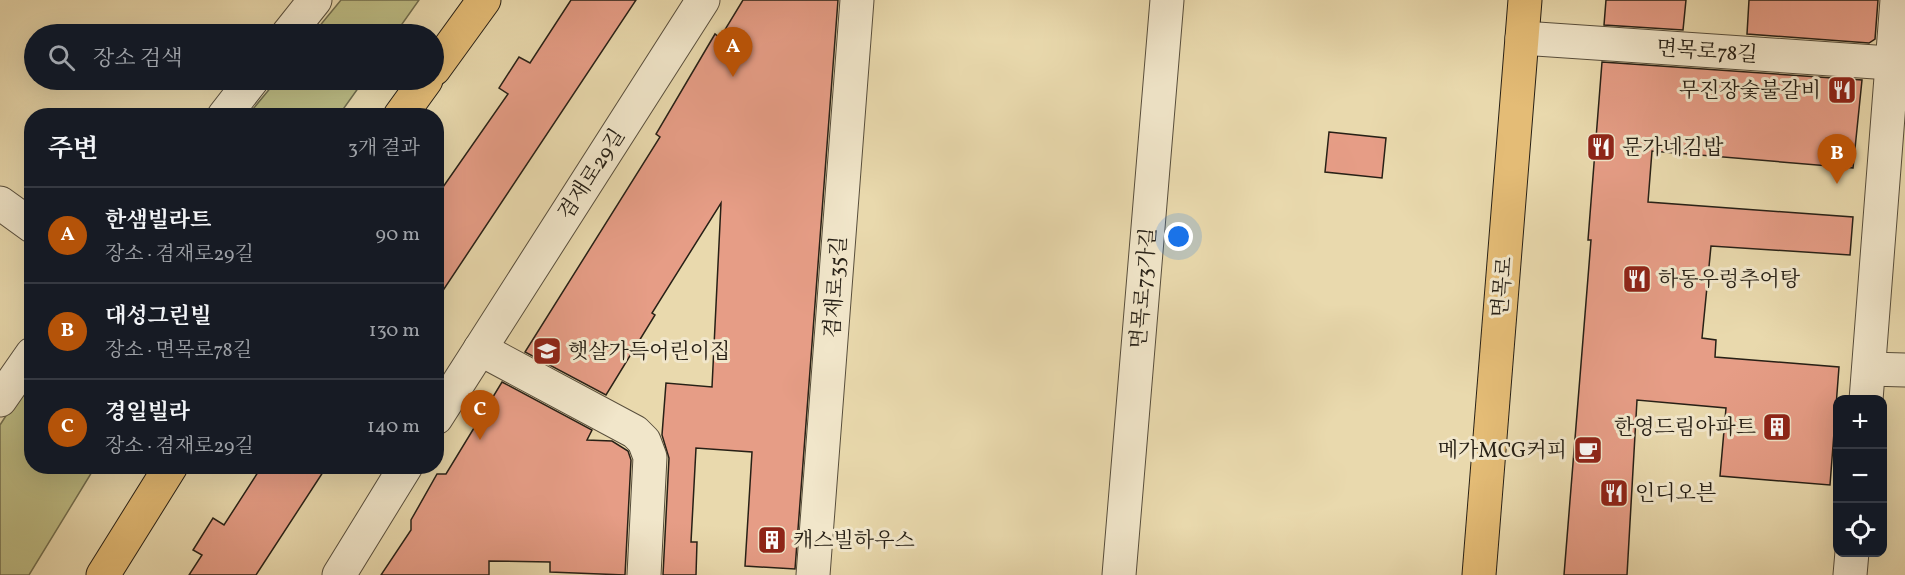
<!DOCTYPE html>
<html lang="ko">
<meta charset="utf-8">
<style>
:root{--surface:#171b24;--page:#20242c;--text:#f1f3f6;--muted:#9ea1a6;--line:#363941;--accent:#b45309}
body{margin:0;font-family:Vollkorn,"Noto Serif KR",serif;background:var(--page);color:var(--text)}
.controls{position:absolute;right:18px;bottom:18px;display:grid;overflow:hidden;border-radius:12px;box-shadow:0 6px 24px #0002}
.controls button{width:54px;height:54px;display:grid;place-items:center;padding:0;border:0;border-bottom:2px solid var(--line);background:var(--surface);color:var(--text);font:30px sans-serif}
.you{position:absolute;left:1179px;top:237px;width:21px;height:21px;margin:-15px;border:4px solid #fff;border-radius:50%;background:#1a73e8;box-shadow:0 0 0 9px #1a73e833}
.badge{display:grid;place-items:center;width:39px;height:39px;border-radius:50%;background:var(--accent);color:#fff;font-size:20px;font-weight:700}
.pin{position:absolute;translate:-50% -50px;filter:drop-shadow(0 2px 3px #0008)}
.pin::after{content:'';position:absolute;top:32px;width:21px;height:18px;background:inherit;clip-path:polygon(0 0,100% 0,50% 100%)}
.list{margin:0;padding:0;list-style:none}
h2{display:flex;justify-content:space-between;align-items:center;height:78px;margin:0;padding:0 24px;font-size:26px}
h2 small{font-size:20px;font-weight:400;color:var(--muted)}
.list li{display:grid;grid-template-columns:39px 1fr auto;gap:18px;align-items:center;box-sizing:border-box;height:96px;padding:0 24px;border-top:2px solid var(--line)}
.list b{display:block;font-size:22px;white-space:nowrap}
.list p{margin:0;font-size:20px;white-space:nowrap;color:var(--muted)}
.list em{font-size:20px;font-style:normal;color:var(--muted)}
.icon{flex:none;width:33px;height:33px;fill:none;stroke:currentColor;stroke-width:2;stroke-linecap:round;stroke-linejoin:round}
.map{position:relative;flex:none;width:1905px;height:575px;overflow:hidden}
.search{position:absolute;background:var(--surface);box-shadow:0 6px 24px #0002;left:24px;top:24px;width:420px;height:66px;display:flex;align-items:center;gap:15px;box-sizing:border-box;padding:0 21px;border-radius:33px;color:var(--muted);font-size:22px}
.panel{position:absolute;background:var(--surface);box-shadow:0 6px 24px #0002;left:24px;top:108px;width:420px;height:366px;border-radius:24px}
.map>svg:first-child{display:block}
</style>
<div class="map">
<svg width="1905" height="575" viewBox="0 0 1905 575">
<rect width="100%" height="100%" fill="#e9d9ad"/>
<filter id="stains"><feTurbulence type="fractalNoise" baseFrequency=".00333" numOctaves="4"/><feColorMatrix values="0 0 0 0 .2 0 0 0 0 .09 0 0 0 0 .02 0 0 0 .5 -.17"/></filter>
<radialGradient id="worn" r=".72"><stop offset=".6" stop-color="#630" stop-opacity="0"/><stop offset="1" stop-color="#630" stop-opacity=".3"/></radialGradient>
<g fill="#bebd85" stroke="#726e4e" stroke-width="1.5">
<polygon points="341,0 419,0 395,34 313,34"/>
<polygon points="277,80 364,80 339,115 248,115"/>
<polygon points="31,377 32,466 95,467 29,575 0,575 0,425"/>
</g>
<g fill="#e69d86" stroke="#272016" stroke-width="1.5">
<polygon points="571,0 636,0 436,301 436,197 508,94 499,88 519,57 530,63"/>
<polygon points="743,0 838,0 795,569 745,566 752,452 696,448 691,542 697,542 696,575 663,575 669,458 662,435 666,383 712,387 721,203 652,313 655,315 606,395 525,352 660,137 656,134 715,34 720,38"/>
<polygon points="1606,0 1686,0 1683,30 1604,25"/>
<polygon points="1749,0 1878,0 1875,39 1869,43 1747,34"/>
<polygon points="1602,62 1862,80 1853,168 1652,151 1648,202 1853,217 1850,255 1711,246 1702,338 1716,340 1715,357 1839,367 1830,485 1720,476 1726,408 1637,400 1627,575 1564,575 1591,240 1588,240"/>
<polygon points="1329,132 1386,138 1382,178 1325,172"/>
<polygon points="502,382 592,430 587,440 612,441 628,451 631,460 625,575 550,572 550,562 489,561 489,575 381,575 411,530 411,520 437,474 446,474"/>
<polygon points="262,466 327,466 256,575 189,575 202,555 193,550 213,518 224,525"/>
</g>
<g fill="none" stroke-linecap="round" stroke-linejoin="round">
<g stroke="#584e3c" stroke-width="35">
<g id="minor">
<polyline points="288,34 315,0"/>
<polyline points="1522,38 1905,64"/>
<polyline points="224,116 252,80"/>
<polyline points="0,203 32,226"/>
<polyline points="480,349 635,432 644,441 650,457 644,575"/>
<polyline points="1869,369 1905,370"/>
<polyline points="0,400 32,354"/>
<polyline points="1866,400 1897,0"/>
<polyline points="436,418 703,0"/>
<polyline points="339,575 406,466"/>
<polyline points="813,575 857,0"/>
<polyline points="1119,575 1167,0"/>
<polyline points="1850,575 1852,552"/>
</g>
</g>
<g stroke="#272016" stroke-width="35">
<g id="major">
<polyline points="434,69 484,0"/>
<polyline points="400,116 426,80"/>
<polyline points="103,575 171,466"/>
<polyline points="1479,575 1525,0"/>
</g>
</g>
<use href="#minor" stroke="#f1e6ca" stroke-width="33"/>
<use href="#major" stroke="#e4bc76" stroke-width="33"/>
</g>
<defs>
<g id="restaurant-square" transform="scale(1.5)"><rect x="-9" y="-9" width="18" height="18" rx="4" fill="#8f2418" stroke="#f1e6ca"/><path d="M-5-6h1v4h1v-4h1v4h1v-4h1v5L-1.5 .5V6h-2V.5L-5-1ZM5-6V6H3V1.5H1.5Q1.5-4 5-6Z" fill="#fff"/></g>
<g id="school-square" transform="scale(1.5)"><rect x="-9" y="-9" width="18" height="18" rx="4" fill="#8f2418" stroke="#f1e6ca"/><path d="M0-5L7-2L0 1L-7-2ZM-4 1L0 2.5L4 1V4Q0 6-4 4Z" fill="#fff"/></g>
<g id="building-square" transform="scale(1.5)"><rect x="-9" y="-9" width="18" height="18" rx="4" fill="#8f2418" stroke="#f1e6ca"/><path d="M-4-6H4V6H1V3H-1V6H-4ZM-2.5-4.3h1.7v1.8h-1.7ZM.8-4.3h1.7v1.8H.8ZM-2.5-1h1.7V.8h-1.7ZM.8-1h1.7V.8H.8Z" fill="#fff"/></g>
<g id="cafe-square" transform="scale(1.5)"><rect x="-9" y="-9" width="18" height="18" rx="4" fill="#8f2418" stroke="#f1e6ca"/><path d="M-5.5-4.5H6V0H3Q3 3.5 0 3.5H-2.5Q-5.5 3.5-5.5 0ZM3-3.2v2h1.7v-2ZM-6 4.5H4V6H-6Z" fill="#fff"/></g>
</defs>
<g fill-rule="evenodd">
<use href="#restaurant-square" x="1842" y="90"/>
<use href="#restaurant-square" x="1601" y="147"/>
<use href="#restaurant-square" x="1637" y="279"/>
<use href="#school-square" x="547" y="351"/>
<use href="#building-square" x="1777" y="427"/>
<use href="#cafe-square" x="1588" y="450"/>
<use href="#restaurant-square" x="1614" y="493"/>
<use href="#building-square" x="772" y="540"/>
</g>
<g text-anchor="middle" stroke-width="6" stroke-linejoin="round" paint-order="stroke">
<g font-size="21" fill="#272016" stroke="#f1e6ca">
<text transform="translate(1707 51) rotate(4)" y="7">면목로78길</text>
<text transform="translate(591 174) rotate(-57)" y="7">겸재로29길</text>
<text transform="translate(835 287) rotate(-86)" y="7">겸재로35길</text>
<text transform="translate(1502 287) rotate(-85)" y="7">면목로</text>
<text transform="translate(1143 288) rotate(-85)" y="7">면목로73가길</text>
</g>
<g font-size="21" fill="#272016" stroke="#f1e6ca" text-anchor="start">
<text x="1821" y="97" text-anchor="end">무진장숯불갈비</text>
<text x="1622" y="154">문가네김밥</text>
<text x="1658" y="286">하동우렁추어탕</text>
<text x="568" y="358">햇살가득어린이집</text>
<text x="1756" y="434" text-anchor="end">한영드림아파트</text>
<text x="1567" y="457" text-anchor="end">메가MCG커피</text>
<text x="1635" y="500">인디오븐</text>
<text x="793" y="547">캐스빌하우스</text>
</g>
</g>
<rect width="100%" height="100%" filter="url(#stains)"/>
<rect width="100%" height="100%" fill="url(#worn)"/>
</svg>
<div class="controls">
<button>+</button>
<button>−</button>
<button><svg class="icon" aria-label="locate" viewBox="0 0 24 24"><circle cx="12" cy="12" r="6"/><path d="M12 2v4M12 18v4M2 12h4M18 12h4"/></svg></button>
</div>
<div class="you"></div>
<div class="pin badge" style="left:733px;top:77px">A</div>
<div class="pin badge" style="left:1837px;top:184px">B</div>
<div class="pin badge" style="left:480px;top:440px">C</div>
<div class="search"><svg class="icon" aria-label="search" viewBox="0 0 24 24"><circle cx="10" cy="10" r="6"/><path d="M15 15l6 6"/></svg>장소 검색</div>
<section class="panel">
<h2>주변<small>3개 결과</small></h2>
<ul class="list">
<li><span class="badge">A</span><div><b>한샘빌라트</b><p>장소 · 겸재로29길</p></div><em>90 m</em></li>
<li><span class="badge">B</span><div><b>대성그린빌</b><p>장소 · 면목로78길</p></div><em>130 m</em></li>
<li><span class="badge">C</span><div><b>경일빌라</b><p>장소 · 겸재로29길</p></div><em>140 m</em></li>
</ul>
</section>
</div>
